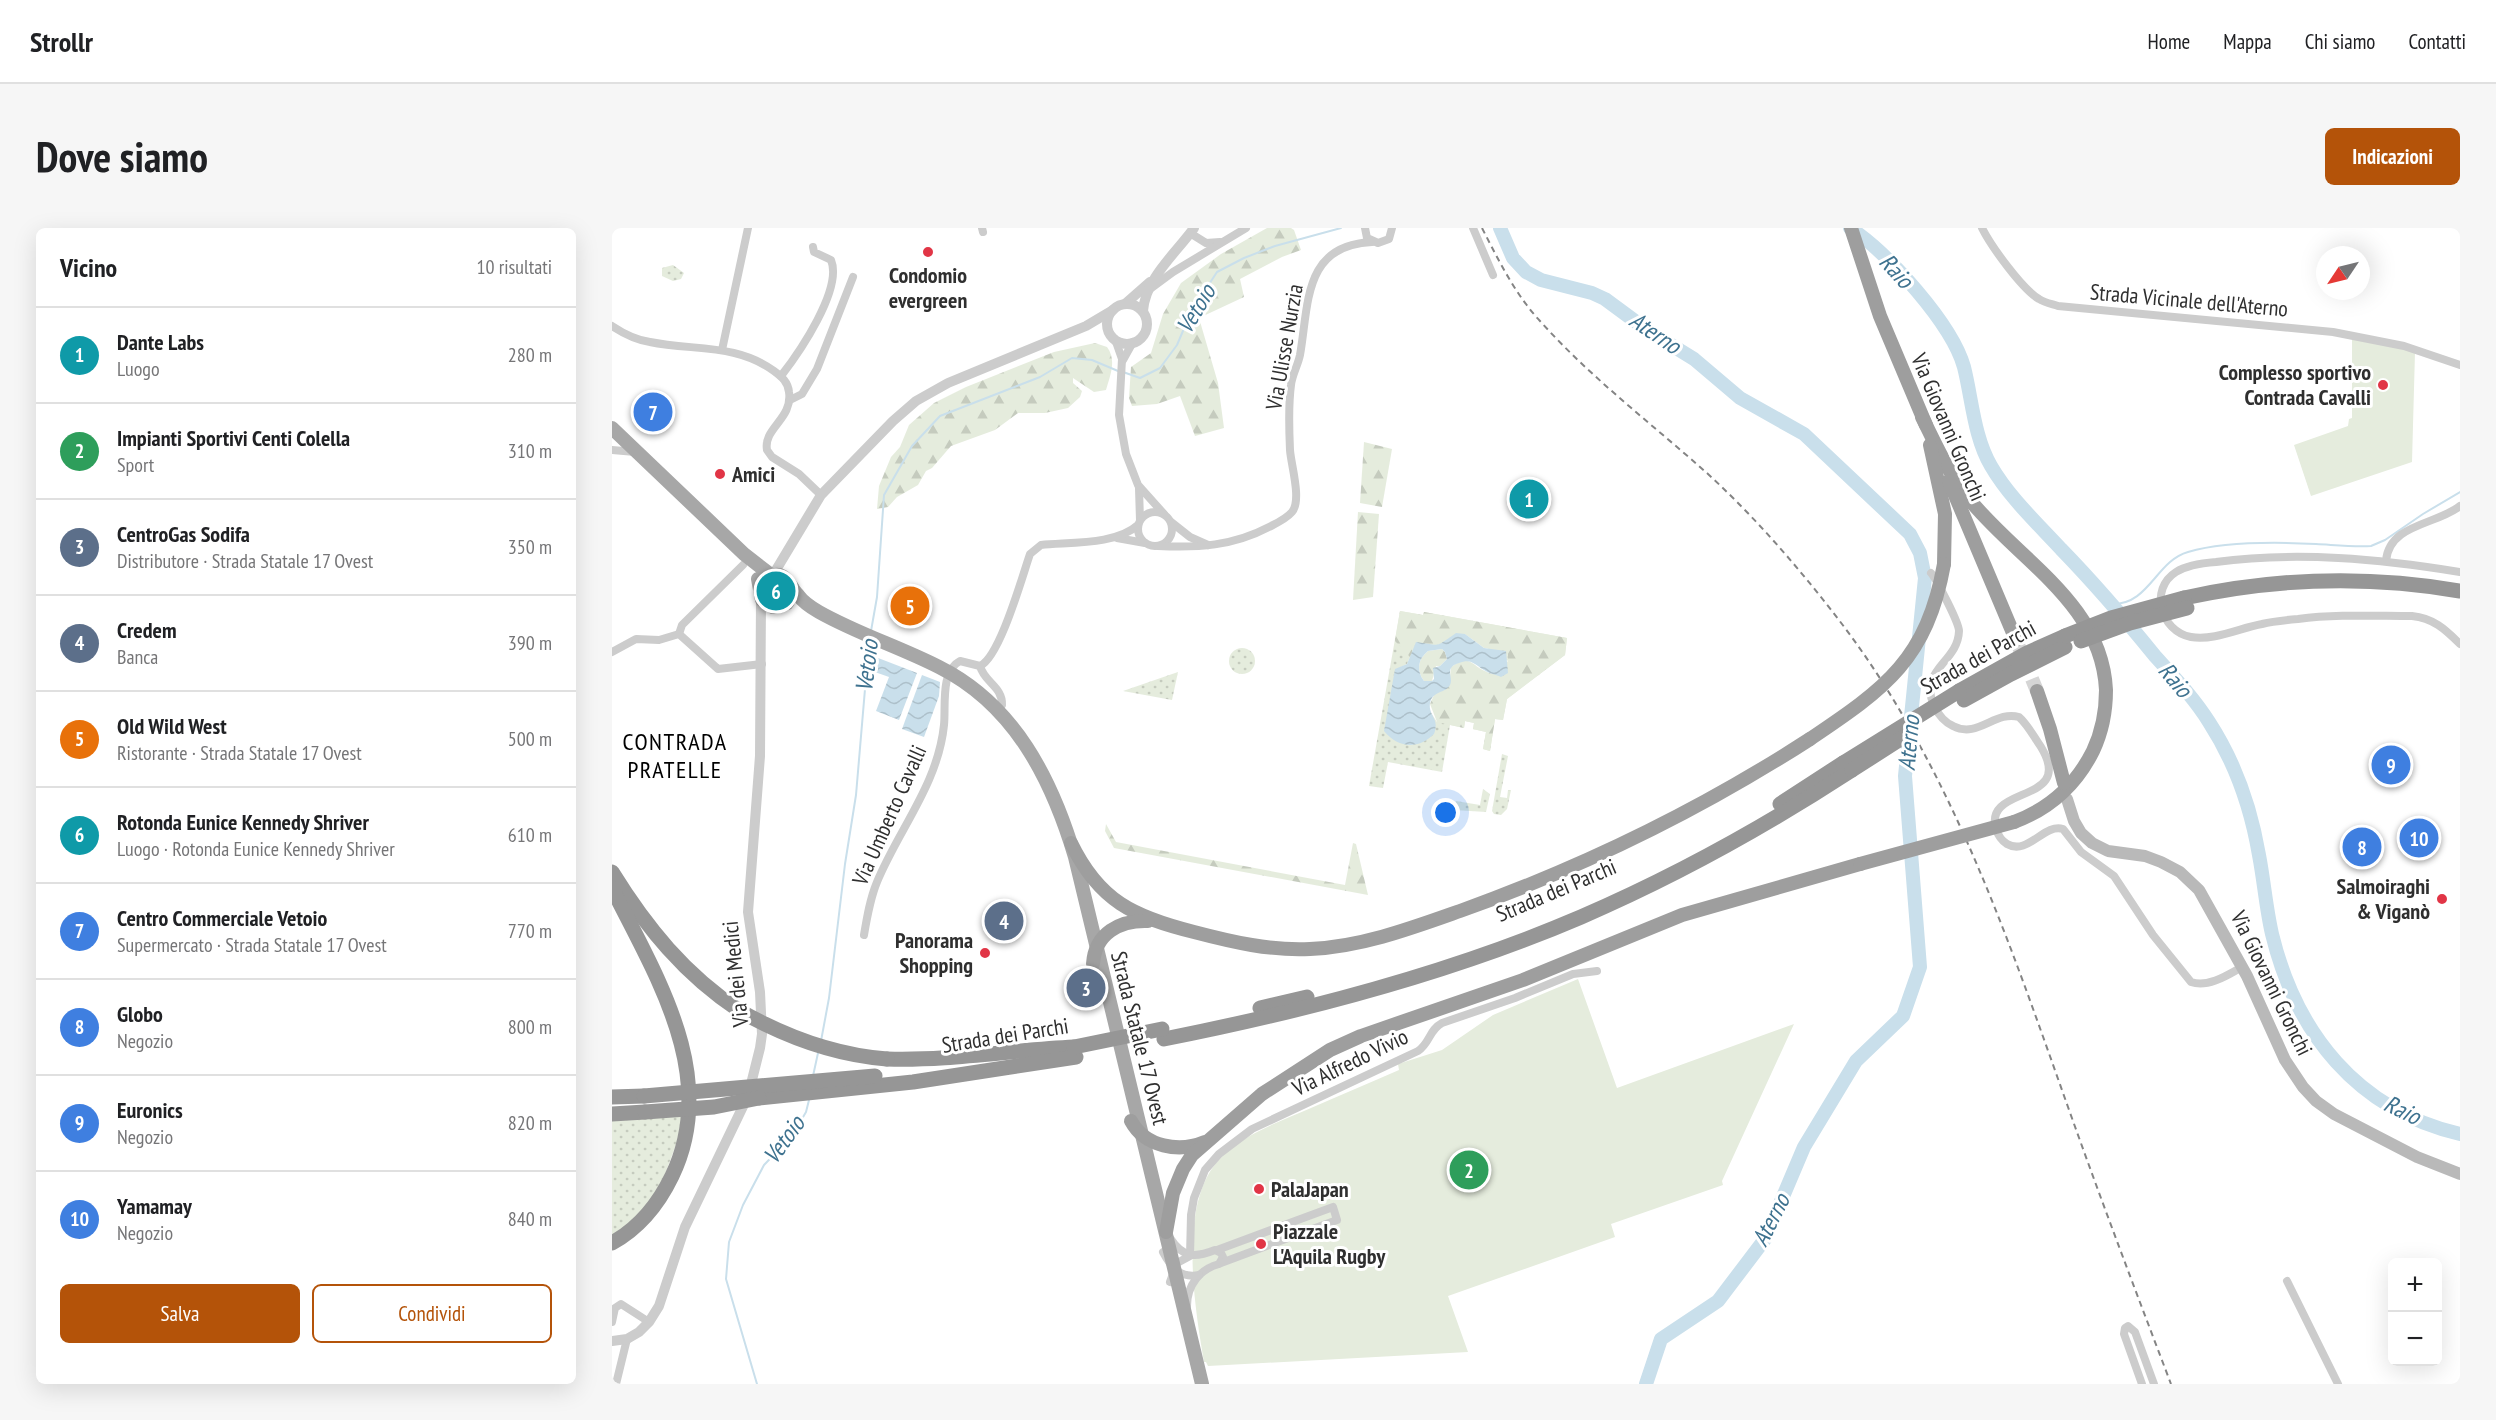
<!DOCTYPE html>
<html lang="it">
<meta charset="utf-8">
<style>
:root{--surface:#fff;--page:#f6f6f6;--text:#202124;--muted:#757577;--line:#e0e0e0;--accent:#b45309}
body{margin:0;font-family:"PT Sans Narrow",sans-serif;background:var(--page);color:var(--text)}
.controls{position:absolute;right:18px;bottom:18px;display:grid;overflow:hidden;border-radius:9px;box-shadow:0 6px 24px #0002}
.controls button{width:54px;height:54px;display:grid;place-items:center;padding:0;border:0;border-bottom:2px solid var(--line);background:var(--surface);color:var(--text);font:30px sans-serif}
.compass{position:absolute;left:1704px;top:18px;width:54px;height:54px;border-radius:50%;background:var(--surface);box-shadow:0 6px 24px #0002;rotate:235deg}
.you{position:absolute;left:834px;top:585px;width:21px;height:21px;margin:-15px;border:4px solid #fff;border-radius:50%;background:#1a73e8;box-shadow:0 0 0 9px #1a73e833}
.badge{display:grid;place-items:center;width:39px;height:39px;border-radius:50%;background:var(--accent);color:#fff;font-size:20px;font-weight:700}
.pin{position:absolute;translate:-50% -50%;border:3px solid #fff;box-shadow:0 2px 6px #0006}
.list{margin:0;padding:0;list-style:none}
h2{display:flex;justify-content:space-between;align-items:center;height:78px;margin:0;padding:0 24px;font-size:26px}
h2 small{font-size:20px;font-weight:400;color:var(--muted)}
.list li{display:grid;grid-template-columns:39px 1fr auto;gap:18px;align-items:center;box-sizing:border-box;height:96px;padding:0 24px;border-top:2px solid var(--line)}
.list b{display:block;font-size:22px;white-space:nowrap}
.list p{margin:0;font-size:20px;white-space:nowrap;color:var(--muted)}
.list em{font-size:20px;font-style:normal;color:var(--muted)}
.actions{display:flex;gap:12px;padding:18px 24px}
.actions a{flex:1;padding:14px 0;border:2px solid var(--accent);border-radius:9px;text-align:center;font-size:21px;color:var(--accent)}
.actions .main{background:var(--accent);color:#fff}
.map{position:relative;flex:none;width:1848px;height:1156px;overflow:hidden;border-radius:9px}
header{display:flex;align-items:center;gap:36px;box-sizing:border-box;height:84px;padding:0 30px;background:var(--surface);border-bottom:2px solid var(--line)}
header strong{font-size:28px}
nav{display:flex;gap:33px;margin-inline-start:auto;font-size:21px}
.intro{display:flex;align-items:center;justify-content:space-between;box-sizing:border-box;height:144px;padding:0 36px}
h1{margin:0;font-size:42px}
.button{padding:15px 27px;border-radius:9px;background:var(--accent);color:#fff;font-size:21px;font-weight:700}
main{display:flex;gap:36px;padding:0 36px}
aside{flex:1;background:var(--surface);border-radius:9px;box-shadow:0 6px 24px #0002}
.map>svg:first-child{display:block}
</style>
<header>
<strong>Strollr</strong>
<nav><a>Home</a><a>Mappa</a><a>Chi siamo</a><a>Contatti</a></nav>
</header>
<div class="intro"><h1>Dove siamo</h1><a class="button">Indicazioni</a></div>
<main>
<aside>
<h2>Vicino<small>10 risultati</small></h2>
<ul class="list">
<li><span class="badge" style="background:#0f9aa8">1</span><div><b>Dante Labs</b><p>Luogo</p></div><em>280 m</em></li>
<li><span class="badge" style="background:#2e9e5b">2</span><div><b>Impianti Sportivi Centi Colella</b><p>Sport</p></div><em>310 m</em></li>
<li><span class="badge" style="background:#5c6f8a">3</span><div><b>CentroGas Sodifa</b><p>Distributore · Strada Statale 17 Ovest</p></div><em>350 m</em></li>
<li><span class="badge" style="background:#5c6f8a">4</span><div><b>Credem</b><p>Banca</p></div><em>390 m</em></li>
<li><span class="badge" style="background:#e8710a">5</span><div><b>Old Wild West</b><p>Ristorante · Strada Statale 17 Ovest</p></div><em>500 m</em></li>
<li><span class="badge" style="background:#0f9aa8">6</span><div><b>Rotonda Eunice Kennedy Shriver</b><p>Luogo · Rotonda Eunice Kennedy Shriver</p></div><em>610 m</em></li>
<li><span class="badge" style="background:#3f7fe0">7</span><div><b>Centro Commerciale Vetoio</b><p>Supermercato · Strada Statale 17 Ovest</p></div><em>770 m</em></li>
<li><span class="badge" style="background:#3f7fe0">8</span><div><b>Globo</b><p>Negozio</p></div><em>800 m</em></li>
<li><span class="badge" style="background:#3f7fe0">9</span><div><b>Euronics</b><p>Negozio</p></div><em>820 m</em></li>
<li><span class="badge" style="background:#3f7fe0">10</span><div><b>Yamamay</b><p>Negozio</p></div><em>840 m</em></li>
</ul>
<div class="actions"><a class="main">Salva</a><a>Condividi</a></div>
</aside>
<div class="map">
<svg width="1848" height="1156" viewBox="0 0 1848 1156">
<defs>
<pattern id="grass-dots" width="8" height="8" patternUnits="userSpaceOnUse" patternTransform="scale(1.5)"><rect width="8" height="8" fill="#e5ecdd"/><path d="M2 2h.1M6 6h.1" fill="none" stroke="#c5cbbe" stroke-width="1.8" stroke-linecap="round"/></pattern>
<pattern id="forest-firs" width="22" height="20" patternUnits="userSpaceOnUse" patternTransform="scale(1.5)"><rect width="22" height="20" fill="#e5ecdd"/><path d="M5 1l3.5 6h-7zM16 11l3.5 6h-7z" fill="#c5cbbe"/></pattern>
<pattern id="water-waves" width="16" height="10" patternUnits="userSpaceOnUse" patternTransform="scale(1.5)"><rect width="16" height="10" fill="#c9dfeb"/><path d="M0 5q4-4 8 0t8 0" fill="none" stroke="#adc0ca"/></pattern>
</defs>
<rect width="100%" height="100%" fill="#fff"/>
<g fill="url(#grass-dots)" fill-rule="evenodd">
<polygon points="61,37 72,45 69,51 61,53 50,48 50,40"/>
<circle cx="164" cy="363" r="9"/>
<path d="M788 383 811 387 812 384 955 410 953 427 895 471 891 492 883 491 878 523 871 521 874 504 861 501 862 495 853 493 852 500 838 497 830 544 776 534 771 560 757 558ZM853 406 896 433 825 494 789 439 795 436 798 429Z"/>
<circle cx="630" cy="433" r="13"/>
<polygon points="566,444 560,472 511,463"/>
<polygon points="890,526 896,528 888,569 895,570 896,562 899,562 895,581 889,587 882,586 880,583"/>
<polygon points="871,561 878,566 874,584 842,582 844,573 868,577"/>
<polygon points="71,887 69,903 45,968 0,1011 0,891"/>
</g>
<g fill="url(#forest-firs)">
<polygon points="655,0 679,0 682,2 689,22 670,29 628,51 632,69 587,90 606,155 612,200 583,208 568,168 545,176 520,178 517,170 519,139 539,125 551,86 569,55 609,26"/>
<path d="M483 115 495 119C505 132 498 148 494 162L482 164 461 150V155L470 163 468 169 456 180 433 185H406L383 202 339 218 320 240 314 243 306 257 285 269 276 279 265 281 267 258 279 229 288 219 297 197 322 175 354 159 442 124Z"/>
<polygon points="752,214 780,221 770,279 748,275"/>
<polygon points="746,284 767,286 761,369 741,372"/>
<path d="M788 383 811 387 812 384 955 410 953 427 895 471 891 492 883 491 878 523 871 521 874 504 861 501 862 495 853 493 852 500 825 494 818 476 822 467C836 454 837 461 839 439 859 425 859 438 875 444 880 446 884 446 889 449L896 445V426L894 423 872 420 853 406 836 410 832 416 825 419 804 414 798 429 783 413Z"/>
<path d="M830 421 833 424 835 431 828 438H824L820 453H812C804 442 806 431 816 423Z"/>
<polygon points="494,596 504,614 733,657 741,615 744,616 756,667 502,620 493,603"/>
</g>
<g fill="#e5ecdd">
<polygon points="1740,109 1803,124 1800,234 1699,268 1682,217 1736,198 1737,191 1740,190"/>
<path d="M966 751 1005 860 1182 796 1110 953 1111 957 999 996 1003 1009 836 1068 856 1124 596 1138 594 1134H592C583 1081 566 979 605 934 628 907 667 894 699 880 728 867 758 855 787 842L786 836 830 822 881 787Z"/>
</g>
<g fill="url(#water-waves)" fill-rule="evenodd">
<path d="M844 405 853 406 872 420 894 423 896 445 889 449C883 446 877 446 872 442 862 436 859 430 847 435 844 436 841 437 839 440 836 445 841 451 838 457 833 466 821 462 818 475 816 488 828 490 822 506 806 522 786 520 772 503L783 441 795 436 804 414C830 417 821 421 844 405ZM830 421 833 424 835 431 828 438 821 440 822 451 820 453H812C804 442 806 431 816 423Z"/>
<polygon points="261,428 305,445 287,492 264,483 277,449 260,443"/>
<polygon points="310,447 328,454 327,468 312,509 290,501"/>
</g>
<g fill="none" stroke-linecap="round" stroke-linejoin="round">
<g stroke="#c9dfeb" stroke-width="2">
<polyline points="511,144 528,150 548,140 565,117 579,84 605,44 632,30 663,18 729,0"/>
<path d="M1500 376C1537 377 1544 333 1576 324 1614 313 1665 314 1704 316 1723 317 1741 319 1759 318L1773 312 1811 286 1848 264"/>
<polyline points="259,403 265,369 272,267 300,218 328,188 428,149 460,130 480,132 506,143"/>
<polyline points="209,813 217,770 233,636 244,567 257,414"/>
<polyline points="201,848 206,825"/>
<polyline points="145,1156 114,1051 117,1014 131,977 152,937 180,908 194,884 197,872"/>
</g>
<g stroke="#c9dfeb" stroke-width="14">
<polyline points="888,0 901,30 914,44 929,52 980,65 993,71 1035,102 1082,131 1128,170 1192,206 1298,306 1308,325 1313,350 1293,548 1308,739 1291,788 1244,833 1192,919 1153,1011 1106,1073 1049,1111 1034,1156"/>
<path d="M1238 0C1276 25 1340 96 1352 139 1360 171 1362 209 1379 238 1397 269 1425 295 1449 321 1482 355 1513 391 1543 428 1562 449 1582 470 1597 494 1623 534 1639 580 1647 627 1652 653 1654 680 1660 706 1684 805 1745 882 1848 906"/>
</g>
<polyline stroke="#d5d5d5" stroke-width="14" stroke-dasharray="14 7" stroke-linecap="butt" points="1404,412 1425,463"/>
<g stroke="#ccc" stroke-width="8">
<polyline points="370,0 371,4"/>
<polyline points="753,0 755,10 766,15 777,11 780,0"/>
<polyline points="861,0 881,47"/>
<path d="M1370 0C1379 18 1410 61 1427 71 1433 75 1440 76 1446 78L1721 104 1792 118 1848 137"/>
<polyline points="578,5 594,15 608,14"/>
<polyline points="538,61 561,44 634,0"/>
<path d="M0 98C12 106 24 112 38 114 81 123 124 115 162 143 170 149 176 154 177 164 181 191 151 200 155 222L160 229 187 246 209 267"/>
<polyline points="503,111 510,131 507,187 514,226 526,257 552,286"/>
<polyline points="110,122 136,0"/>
<polyline points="511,132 521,114"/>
<path d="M169 148C187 125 231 61 219 32L202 24 201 19"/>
<polyline points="178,172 190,166 205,141 241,49"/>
<polyline points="0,222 23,224"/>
<polyline points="527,260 528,292"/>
<circle cx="543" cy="301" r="17"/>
<polyline points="559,294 578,309 596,317"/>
<polyline points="505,310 533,315"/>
<path d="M546 318C586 320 621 318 657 299 665 295 674 291 680 284 690 272 679 237 678 222 677 200 676 179 679 157 680 147 686 137 688 127 697 76 691 17 760 14"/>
<path d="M1774 333C1777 296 1824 297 1848 278"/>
<path d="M1848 344C1768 331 1685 323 1604 334 1591 335 1575 337 1564 344 1537 361 1548 403 1579 409 1602 413 1628 400 1650 396 1662 393 1674 392 1686 391 1724 386 1762 388 1800 388 1821 390 1833 401 1848 416"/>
<path d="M1319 345C1325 352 1347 395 1347 403 1346 435 1306 441 1322 478 1326 486 1332 494 1341 498 1366 511 1383 482 1407 489 1416 497 1422 509 1429 519 1464 577 1371 556 1384 601 1386 607 1390 613 1395 616 1416 628 1432 595 1451 601L1469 624 1502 648 1541 707 1579 754C1596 760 1616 747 1630 739"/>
<polyline points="67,406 70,397 131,337"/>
<polyline points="0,424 24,411 47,412 67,406 106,441 150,436"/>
<path d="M368 438C372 454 391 459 390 477L386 482"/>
<path d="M252 707C255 689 258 671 265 654 287 601 326 556 332 497 334 479 328 443 348 433L368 438C388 429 410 349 418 326L429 317C458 314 504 317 526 297"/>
<path d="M558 1010C571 1030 583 1030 603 1022L609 1025 611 1029 607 1036C588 1041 575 1057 575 1078"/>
<polyline points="605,1022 721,979 725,992 609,1035"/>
<path d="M551 1024C559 1039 569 1051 587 1047"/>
<polyline points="1675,1053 1726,1156"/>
<path d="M558 1054 565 1035 578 1028 579 987 582 970 593 942 607 926 640 901 806 823C818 815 817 802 830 795L903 770 961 746 985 743"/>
<polyline points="0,1094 3,1080 9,1076 37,1094"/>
<polyline points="4,1156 15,1111"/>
<polyline points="1530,1156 1512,1106 1513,1100 1516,1098 1523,1104 1542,1156"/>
</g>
<g stroke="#ccc" stroke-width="10">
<polyline points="513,76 538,54"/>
<circle cx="515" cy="96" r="20"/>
<path d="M531 83C533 51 564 25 582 0"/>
<polyline points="161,347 209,267 281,193 304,173 336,155 474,98 501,82"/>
<polyline points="0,1113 15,1111 27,1104 37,1094 47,1078 73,999 136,868 148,820 150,806 148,764 136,684 148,528 149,370"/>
</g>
<polyline stroke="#b9b9b9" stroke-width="12" points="1455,571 1462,593 1469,605 1480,615 1496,623 1533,628 1549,634 1568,644 1587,662 1635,748 1673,832 1691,859 1704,873 1722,886 1805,929 1848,946"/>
<g stroke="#a7a7a7" stroke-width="14">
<polyline points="0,200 132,326 159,347"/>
<polyline points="146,351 150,372 161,379 175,375 179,367 180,359"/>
<path d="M148 360 156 349C174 341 176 357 186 367 191 374 200 380 207 384 246 406 288 419 327 439 403 477 440 552 463 629L590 1156"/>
</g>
<g stroke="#9e9e9e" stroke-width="14">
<polyline points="1239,0 1268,88 1314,197"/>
<path d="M1310 189C1324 217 1337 247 1357 271 1406 332 1490 375 1494 462 1494 483 1490 504 1481 523 1464 557 1437 581 1402 594"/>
<polyline points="1318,217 1333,286 1332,336"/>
<polyline points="1337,253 1404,412"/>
<polyline points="1425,463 1438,501 1452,555"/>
<path d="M459 615C487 673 522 689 582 704 620 714 659 723 698 721 749 719 800 700 848 683 971 639 1088 582 1198 511"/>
<path d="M481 736C483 705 508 692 536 693"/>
<path d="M519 893C533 919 567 925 593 914"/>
<polyline points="554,1004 561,965 571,941 580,927 650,866 718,822 749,808 911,752 1070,687 1248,636"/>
</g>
<g stroke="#969696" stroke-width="15">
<path d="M1572 370C1663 350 1756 347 1848 363"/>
<polyline points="1347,463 1415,425 1453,408"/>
<polyline points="1352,472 1399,446 1453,419"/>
<polyline points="1168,576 1231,535"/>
<path d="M0 644C34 699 73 747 128 783"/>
<path d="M0 660C44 748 108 848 60 948 47 975 27 1000 0 1015"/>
<polyline points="648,780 695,769"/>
<path d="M552 811C694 783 836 746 969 689 1064 648 1154 598 1240 542"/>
<path d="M275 831C338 833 399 822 462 819"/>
<polyline points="0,869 32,868"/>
<polyline points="147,870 301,854 464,829"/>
<polyline points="0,886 33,884"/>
</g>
<path stroke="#848484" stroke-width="2" stroke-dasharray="6 4.5" stroke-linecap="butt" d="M870 0C887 33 903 66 928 93 979 150 1040 196 1096 246 1147 293 1192 346 1233 400 1340 543 1397 713 1456 879 1489 972 1524 1064 1559 1156"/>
<g stroke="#9e9e9e" stroke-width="14">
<path d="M1198 511C1274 460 1315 431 1332 336"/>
<polyline points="1248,636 1402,594"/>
</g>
<g stroke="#969696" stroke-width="15">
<polyline points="1453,408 1499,390 1572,370"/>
<polyline points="1469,413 1518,395 1575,380"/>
<polyline points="1231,535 1347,463"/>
<polyline points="1240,542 1290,510"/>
<path d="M128 783C174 809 222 827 275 831"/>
<polyline points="462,819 550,801"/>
<polyline points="32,868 263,848"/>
<polyline points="33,884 102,879 147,870"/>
</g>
</g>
<g fill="#e13546" stroke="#fff" stroke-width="2">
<circle cx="316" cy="24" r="6"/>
<circle cx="1771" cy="157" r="6"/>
<circle cx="108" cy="246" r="6"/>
<circle cx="1830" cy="671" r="6"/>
<circle cx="373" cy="725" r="6"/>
<circle cx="647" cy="961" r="6"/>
<circle cx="649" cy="1016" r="6"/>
</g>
<g text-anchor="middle" stroke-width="6" stroke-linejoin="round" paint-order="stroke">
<g font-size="22" font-weight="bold" fill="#2f2f2f" stroke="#fff" text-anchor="end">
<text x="316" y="55" text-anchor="middle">Condomio<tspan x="316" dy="25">evergreen</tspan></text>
<text x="1759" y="152">Complesso sportivo<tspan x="1759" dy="25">Contrada Cavalli</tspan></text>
<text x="120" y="254" text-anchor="start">Amici</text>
<text x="1818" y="666">Salmoiraghi<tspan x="1818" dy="25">&amp; Viganò</tspan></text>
<text x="361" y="720">Panorama<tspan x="361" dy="25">Shopping</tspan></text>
<text x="659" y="969" text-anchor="start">PalaJapan</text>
<text x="661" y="1011" text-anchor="start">Piazzale<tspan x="661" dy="25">L'Aquila Rugby</tspan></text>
</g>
<g font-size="22" fill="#2f2f2f" stroke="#fff">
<text transform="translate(1577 72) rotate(5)" y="8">Strada Vicinale dell'Aterno</text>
<text transform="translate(672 119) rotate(-80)" y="8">Via Ulisse Nurzia</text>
<text transform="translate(1337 199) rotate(67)" y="8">Via Giovanni Gronchi</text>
<text transform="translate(1366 429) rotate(-29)" y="8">Strada dei Parchi</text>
<text transform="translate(277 587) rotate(-66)" y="8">Via Umberto Cavalli</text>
<text transform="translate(944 662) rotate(-23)" y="8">Strada dei Parchi</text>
<text transform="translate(123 746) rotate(-96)" y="8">Via dei Medici</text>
<text transform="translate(1660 755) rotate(64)" y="8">Via Giovanni Gronchi</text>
<text transform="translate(393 807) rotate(-9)" y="8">Strada dei Parchi</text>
<text transform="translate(528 810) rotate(76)" y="8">Strada Statale 17 Ovest</text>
<text transform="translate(738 834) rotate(-26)" y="8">Via Alfredo Vivio</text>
</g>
<g font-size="24" font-style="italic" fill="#3e728f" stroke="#fff">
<text transform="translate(1284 43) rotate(48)" y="8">Raio</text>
<text transform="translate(584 81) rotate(-59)" y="8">Vetoio</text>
<text transform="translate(1043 105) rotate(34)" y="8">Aterno</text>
<text transform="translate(255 438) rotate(-83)" y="8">Vetoio</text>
<text transform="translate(1563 452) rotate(50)" y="8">Raio</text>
<text transform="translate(1297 515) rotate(-85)" y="8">Aterno</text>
<text transform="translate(1790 882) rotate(26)" y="8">Raio</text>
<text transform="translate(172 912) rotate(-54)" y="8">Vetoio</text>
<text transform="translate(1159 992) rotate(-63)" y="8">Aterno</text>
</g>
<g font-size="24" letter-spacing="1.5" fill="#000" stroke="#fff">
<text x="63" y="522">CONTRADA<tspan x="63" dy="28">PRATELLE</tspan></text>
</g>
</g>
</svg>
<div class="controls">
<button>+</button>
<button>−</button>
</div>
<svg class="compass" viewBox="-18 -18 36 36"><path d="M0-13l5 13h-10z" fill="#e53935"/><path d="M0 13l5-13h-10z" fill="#757577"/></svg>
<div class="you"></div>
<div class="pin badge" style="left:917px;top:271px;background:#0f9aa8">1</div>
<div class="pin badge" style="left:857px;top:942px;background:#2e9e5b">2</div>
<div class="pin badge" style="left:474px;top:760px;background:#5c6f8a">3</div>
<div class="pin badge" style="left:392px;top:693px;background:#5c6f8a">4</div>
<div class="pin badge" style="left:298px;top:378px;background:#e8710a">5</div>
<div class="pin badge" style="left:164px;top:363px;background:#0f9aa8">6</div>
<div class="pin badge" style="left:41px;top:184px;background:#3f7fe0">7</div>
<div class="pin badge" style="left:1750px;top:619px;background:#3f7fe0">8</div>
<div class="pin badge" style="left:1779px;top:537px;background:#3f7fe0">9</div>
<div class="pin badge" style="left:1807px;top:610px;background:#3f7fe0">10</div>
</div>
</main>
